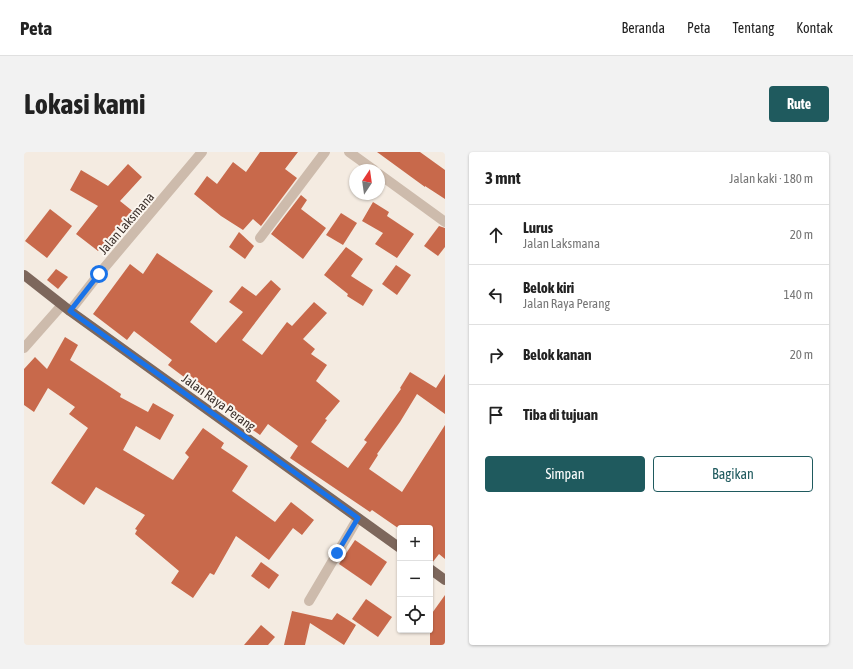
<!DOCTYPE html>
<html lang="id">
<meta charset="utf-8">
<style>
:root{--surface:#fff;--page:#f2f2f2;--text:#222;--muted:#767676;--line:#e0e0e0;--accent:#1f5a5e}
body{margin:0;font-family:"Asap Condensed",sans-serif;background:var(--page);color:var(--text)}
.controls{position:absolute;right:12px;bottom:12px;display:grid;overflow:hidden;border-radius:4px;box-shadow:0 1px 3px #0004}
.controls button{width:36px;height:36px;display:grid;place-items:center;padding:0;border:0;border-bottom:1px solid var(--line);background:var(--surface);color:var(--text);font:20px sans-serif}
.compass{position:absolute;left:325px;top:12px;width:36px;height:36px;border-radius:50%;background:var(--surface);box-shadow:0 1px 3px #0004;rotate:13deg}
.stop{position:absolute;width:12px;height:12px;margin:-9px;border:3px solid #1a73e8;border-radius:50%;background:#fff}
.stop.end{background:#1a73e8;border-color:#fff;box-shadow:0 1px 4px #0008}
.list{margin:0;padding:0;list-style:none}
h2{display:flex;justify-content:space-between;align-items:center;height:52px;margin:0;padding:0 16px;font-size:17px}
h2 small{font-size:13px;font-weight:400;color:var(--muted)}
.list li{display:grid;grid-template-columns:26px 1fr auto;gap:12px;align-items:center;box-sizing:border-box;height:60px;padding:0 16px;border-top:1px solid var(--line)}
.list b{display:block;font-size:15px;white-space:nowrap}
.list p{margin:0;font-size:13px;white-space:nowrap;color:var(--muted)}
.list em{font-size:13px;font-style:normal;color:var(--muted)}
.actions{display:flex;gap:8px;padding:12px 16px}
.actions a{flex:1;padding:9px 0;border:1px solid var(--accent);border-radius:4px;text-align:center;font-size:14px;color:var(--accent)}
.actions .main{background:var(--accent);color:#fff}
.icon{flex:none;width:22px;height:22px;fill:none;stroke:currentColor;stroke-width:2;stroke-linecap:round;stroke-linejoin:round}
.map{position:relative;flex:none;width:421px;height:493px;overflow:hidden;border-radius:4px}
header{display:flex;align-items:center;gap:24px;box-sizing:border-box;height:56px;padding:0 20px;background:var(--surface);border-bottom:1px solid var(--line)}
header strong{font-size:19px}
nav{display:flex;gap:22px;margin-inline-start:auto;font-size:14px}
.intro{display:flex;align-items:center;justify-content:space-between;box-sizing:border-box;height:96px;padding:0 24px}
h1{margin:0;font-size:28px}
.button{padding:10px 18px;border-radius:4px;background:var(--accent);color:#fff;font-size:14px;font-weight:700}
main{display:flex;gap:24px;padding:0 24px}
aside{flex:1;background:var(--surface);border-radius:4px;box-shadow:0 1px 3px #0004}
.map>svg:first-child{display:block}
</style>
<header>
<strong>Peta</strong>
<nav><a>Beranda</a><a>Peta</a><a>Tentang</a><a>Kontak</a></nav>
</header>
<div class="intro"><h1>Lokasi kami</h1><a class="button">Rute</a></div>
<main>
<div class="map">
<svg width="421" height="493" viewBox="0 0 421 493">
<rect width="100%" height="100%" fill="#f4ebe1"/>
<g fill="#c8694b">
<polygon points="236,0 274,0 261,17 273,26 237,74 229,67 219,78 197,64 170,42 183,24 193,32 209,10 222,20"/>
<polygon points="353,0 396,0 421,18 421,47 401,34 401,35"/>
<polygon points="104,12 118,25 96,49 111,61 99,77 94,74 74,99 52,82 74,54 46,38 57,18 84,34"/>
<polygon points="277,43 283,48 277,57 302,76 279,107 247,82"/>
<polygon points="349,50 365,60 363,64 390,82 373,106 351,92 359,81 338,69"/>
<polygon points="26,57 48,74 23,106 1,89"/>
<polygon points="317,61 333,71 319,93 302,83"/>
<polygon points="415,74 421,76 421,95 414,104 400,94"/>
<polygon points="215,80 230,94 221,107 205,95"/>
<polygon points="322,95 339,107 327,124 349,138 339,154 323,144 324,142 300,123"/>
<polygon points="133,101 189,139 166,170 192,191 219,160 205,150 218,134 232,144 247,128 257,137 218,188 238,203 263,170 268,174 290,150 303,161 279,187 291,197 287,202 303,213 292,229 316,249 301,267 303,268 287,290 324,316 343,290 340,288 377,237 376,236 386,220 412,236 421,222 421,262 393,242 376,270 353,302 354,303 345,317 378,340 421,273 421,407 415,402 408,411 406,411 406,376 374,376 348,358 346,360 266,306 274,294 244,272 236,283 212,266 215,262 198,250 163,221 160,225 144,213 148,208 110,179 103,188 69,162 106,112 119,122"/>
<polygon points="372,113 387,123 373,143 358,132"/>
<polygon points="32,117 44,125 34,137 23,128"/>
<polygon points="41,185 54,193 46,208 97,242 96,245 124,260 129,251 150,263 136,288 112,274 99,298 149,328 165,305 161,301 179,276 200,291 197,296 224,314 208,339 251,370 267,350 290,368 278,383 269,376 245,408 212,384 190,423 186,421 169,446 147,431 155,419 111,382 113,378 111,377 121,363 72,335 60,353 27,331 64,276 45,262 51,255 24,236 10,260 0,253 0,217 11,205 23,217"/>
<polygon points="331,388 363,410 347,434 315,412"/>
<polygon points="237,410 255,423 245,437 227,424"/>
<polygon points="421,443 421,493 406,493 406,464"/>
<polygon points="342,447 368,465 354,485 328,467"/>
<polygon points="268,459 308,468 313,461 332,473 320,493 286,471 281,493 260,493"/>
<polygon points="237,473 251,485 244,493 220,493"/>
</g>
<g fill="none" stroke-linecap="round" stroke-linejoin="round">
<g stroke="#cdbbac" stroke-width="10">
<polyline points="325,0 350,18"/>
<polyline points="355,22 421,70"/>
<polyline points="236,86 301,0"/>
<polyline points="46,159 75,122 178,0"/>
<polyline points="0,196 38,153"/>
<polyline points="285,449 334,366"/>
</g>
<g stroke="#7d675c" stroke-width="10">
<polyline points="0,123 46,159 376,396"/>
<polyline points="406,417 421,428"/>
</g>
</g>
<g fill="none" stroke-linecap="round" stroke-linejoin="round">
<polyline stroke="#1a73e8" stroke-width="5" points="75,122 46,159 334,366 313,401"/>
</g>
<g text-anchor="middle" stroke-width="4" stroke-linejoin="round" paint-order="stroke">
<g font-size="13" fill="#3b302b" stroke="#fbf5ee">
<text transform="translate(102 71) rotate(-49)" y="5">Jalan Laksmana</text>
<text transform="translate(195 250) rotate(36)" y="5">Jalan Raya Perang</text>
</g>
</g>
</svg>
<div class="controls">
<button>+</button>
<button>−</button>
<button><svg class="icon" aria-label="locate" viewBox="0 0 24 24"><circle cx="12" cy="12" r="6"/><path d="M12 2v4M12 18v4M2 12h4M18 12h4"/></svg></button>
</div>
<svg class="compass" viewBox="-18 -18 36 36"><path d="M0-13l5 13h-10z" fill="#e53935"/><path d="M0 13l5-13h-10z" fill="#767676"/></svg>
<div class="stop" style="left:75px;top:122px"></div>
<div class="stop end" style="left:313px;top:401px"></div>
</div>
<aside>
<h2>3 mnt<small>Jalan kaki · 180 m</small></h2>
<ul class="list">
<li><svg class="icon" aria-label="ahead" viewBox="0 0 24 24"><path d="M12 20V5M6 11l6-6 6 6"/></svg><div><b>Lurus</b><p>Jalan Laksmana</p></div><em>20 m</em></li>
<li><svg class="icon" aria-label="left" viewBox="0 0 24 24"><path d="M17 20v-9H6M10 6l-5 5 5 5"/></svg><div><b>Belok kiri</b><p>Jalan Raya Perang</p></div><em>140 m</em></li>
<li><svg class="icon" aria-label="right" viewBox="0 0 24 24"><path d="M7 20v-9h11M14 6l5 5-5 5"/></svg><div><b>Belok kanan</b></div><em>20 m</em></li>
<li><svg class="icon" aria-label="arrive" viewBox="0 0 24 24"><path d="M6 21V4h12l-3 4 3 4H6"/></svg><div><b>Tiba di tujuan</b></div></li>
</ul>
<div class="actions"><a class="main">Simpan</a><a>Bagikan</a></div>
</aside>
</main>
